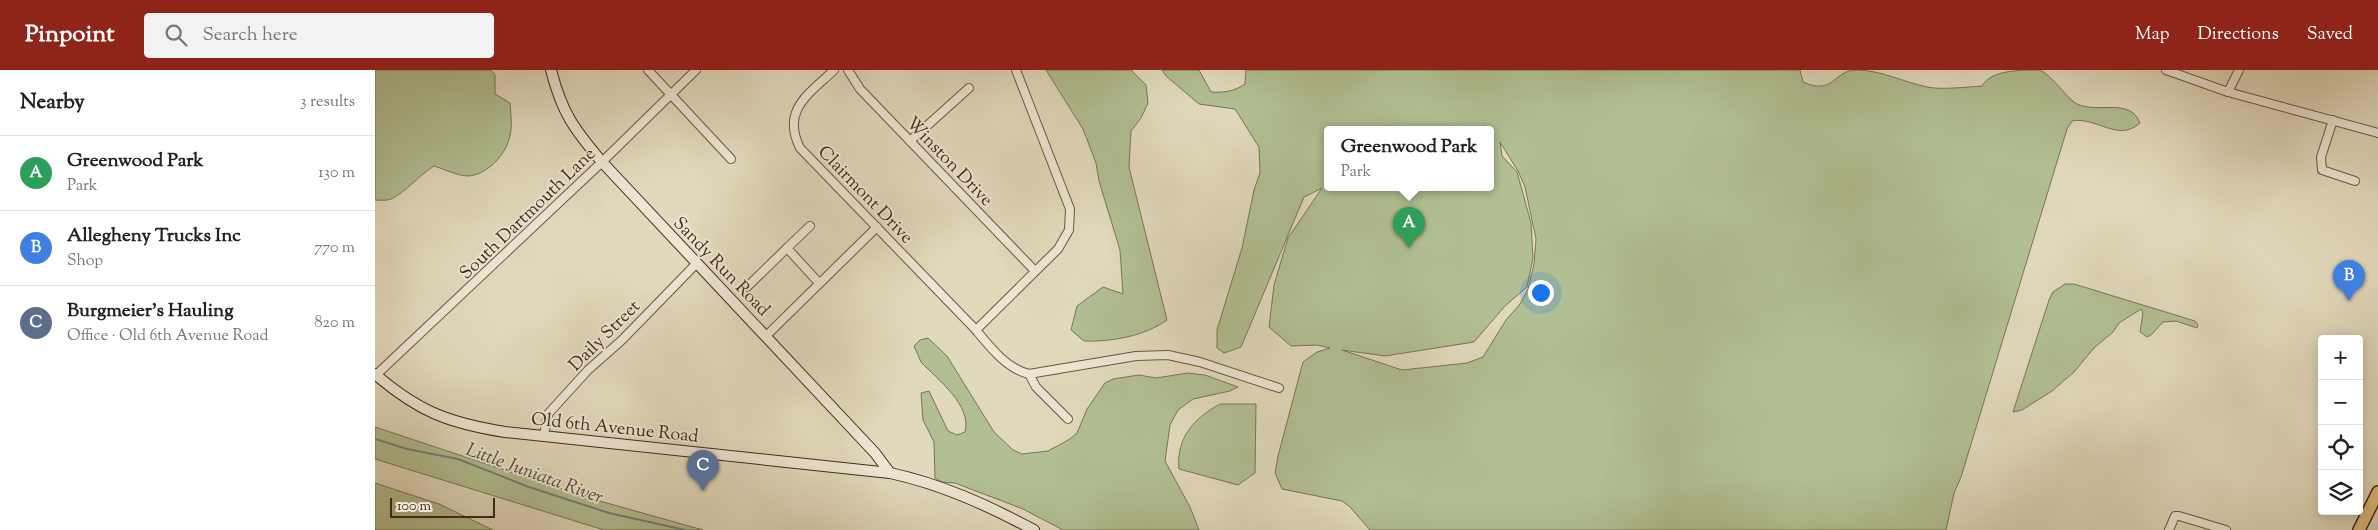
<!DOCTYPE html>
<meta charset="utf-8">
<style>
:root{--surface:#fff;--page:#f2f2f2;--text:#222;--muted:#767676;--line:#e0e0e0;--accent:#8f2418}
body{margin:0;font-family:"Sorts Mill Goudy",serif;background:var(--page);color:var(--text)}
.controls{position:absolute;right:15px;bottom:15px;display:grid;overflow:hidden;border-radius:5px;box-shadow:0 2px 12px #0003}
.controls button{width:45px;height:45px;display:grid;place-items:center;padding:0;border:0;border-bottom:1px solid var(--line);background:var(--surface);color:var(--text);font:25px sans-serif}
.scale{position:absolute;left:15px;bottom:12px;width:105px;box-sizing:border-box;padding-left:5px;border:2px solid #442a18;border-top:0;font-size:14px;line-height:18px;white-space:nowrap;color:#442a18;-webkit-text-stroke:4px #ece6d3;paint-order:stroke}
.you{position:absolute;left:1165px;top:222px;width:18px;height:18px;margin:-12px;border:4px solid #fff;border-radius:50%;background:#1a73e8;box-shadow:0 0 0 8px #1a73e833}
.badge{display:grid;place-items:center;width:32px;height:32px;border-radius:50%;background:var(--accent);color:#fff;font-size:16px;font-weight:700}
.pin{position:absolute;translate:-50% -41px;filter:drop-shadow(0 1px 2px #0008)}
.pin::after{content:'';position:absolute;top:26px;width:18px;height:15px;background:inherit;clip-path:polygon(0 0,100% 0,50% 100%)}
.popup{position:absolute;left:949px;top:56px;width:170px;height:65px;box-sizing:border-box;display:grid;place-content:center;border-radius:5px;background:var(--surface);filter:drop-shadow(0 1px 4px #0005);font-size:16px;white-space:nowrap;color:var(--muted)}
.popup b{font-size:19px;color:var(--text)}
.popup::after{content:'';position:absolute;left:50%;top:100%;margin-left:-10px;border:10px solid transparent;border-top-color:var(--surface)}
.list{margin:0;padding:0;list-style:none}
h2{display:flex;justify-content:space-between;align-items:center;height:65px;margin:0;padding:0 20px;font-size:21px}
h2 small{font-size:16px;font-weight:400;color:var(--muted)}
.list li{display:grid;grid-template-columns:32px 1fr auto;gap:15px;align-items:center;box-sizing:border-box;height:75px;padding:0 20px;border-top:1px solid var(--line)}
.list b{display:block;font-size:19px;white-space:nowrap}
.list p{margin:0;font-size:16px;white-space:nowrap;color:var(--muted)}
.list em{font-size:16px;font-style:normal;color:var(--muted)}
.icon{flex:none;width:28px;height:28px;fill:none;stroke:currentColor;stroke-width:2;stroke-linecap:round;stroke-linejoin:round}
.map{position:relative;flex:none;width:2003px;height:460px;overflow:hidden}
header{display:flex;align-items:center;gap:30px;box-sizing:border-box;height:70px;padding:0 25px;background:var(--accent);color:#fff}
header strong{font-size:24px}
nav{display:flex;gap:28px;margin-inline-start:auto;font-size:18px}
.search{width:350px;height:45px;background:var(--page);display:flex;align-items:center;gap:12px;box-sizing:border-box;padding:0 18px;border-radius:5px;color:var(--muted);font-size:19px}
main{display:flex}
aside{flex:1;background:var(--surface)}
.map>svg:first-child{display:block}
</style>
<header>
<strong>Pinpoint</strong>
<div class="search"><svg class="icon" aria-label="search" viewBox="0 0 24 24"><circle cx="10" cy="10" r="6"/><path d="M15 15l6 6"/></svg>Search here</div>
<nav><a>Map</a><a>Directions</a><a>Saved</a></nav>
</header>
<main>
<aside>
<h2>Nearby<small>3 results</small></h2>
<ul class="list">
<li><span class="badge" style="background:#2e9e5b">A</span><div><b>Greenwood Park</b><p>Park</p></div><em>130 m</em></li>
<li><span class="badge" style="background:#3f7fe0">B</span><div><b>Allegheny Trucks Inc</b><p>Shop</p></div><em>770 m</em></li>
<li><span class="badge" style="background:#5c6f8a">C</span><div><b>Burgmeier's Hauling</b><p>Office · Old 6th Avenue Road</p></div><em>820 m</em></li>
</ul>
</aside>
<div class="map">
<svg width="2003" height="460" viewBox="0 0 2003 460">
<rect width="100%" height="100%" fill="#e1d9bc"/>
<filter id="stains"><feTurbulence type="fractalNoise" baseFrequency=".004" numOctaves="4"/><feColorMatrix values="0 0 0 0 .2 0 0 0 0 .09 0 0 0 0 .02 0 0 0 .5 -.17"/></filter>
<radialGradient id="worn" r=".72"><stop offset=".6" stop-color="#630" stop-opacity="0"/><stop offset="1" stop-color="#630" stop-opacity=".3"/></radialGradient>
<g fill="#b1bf92" stroke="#7a7455" fill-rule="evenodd">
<path d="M0 0H116L120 5V24L135 33C136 46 138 60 133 72 128 88 110 105 93 106 83 106 69 99 59 96 44 105 30 123 16 129 12 131 5 130 0 130Z"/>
<path d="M671 0H756L771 15 773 33 766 48 756 61 754 97 792 250C770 266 736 272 709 271L696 260 702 236 728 217 748 224 745 180 724 111 721 93 708 59Z"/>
<path d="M787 0H824L836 22C849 23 860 21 870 14L871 0H1425L1428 12C1459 26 1459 0 1481 0 1506 0 1528 12 1552 17 1566 20 1592 17 1607 16 1616 0 1644 0 1665 0 1679 7 1692 29 1702 34 1723 44 1755 27 1765 53 1743 73 1721 46 1697 51L1692 59 1586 407 1579 423 1571 460H995L975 437 967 431 907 419 900 403 903 386 928 292 942 282 955 278 942 275 916 276 894 257 899 215 913 168 947 118 929 127 866 277 849 283 842 278V260L867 178 879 120 885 103 884 77 860 39 824 34 791 6ZM1109 56 1115 59 1116 64 1115 117H953V59H1099ZM1125 72 1143 101 1150 117 1161 169 1159 194 1153 219 1145 234 1131 250 1108 287 1092 293 1027 300 967 280 1010 286 1099 272 1130 236 1152 217 1158 188 1156 153 1142 102 1127 86Z"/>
<polygon points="1690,214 1699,214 1820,251 1823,255 1822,258 1801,251 1788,252 1776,265 1772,267 1765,262 1768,243 1766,239 1744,253 1738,262 1719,278 1699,302 1677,321 1647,340 1638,342 1674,230 1678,222"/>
<path d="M553 268 572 286 619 362 638 380 647 384 673 381 695 369 702 363 712 339 730 313 738 309 764 305 781 308 813 303 830 305 863 317 855 321 818 329 803 340 795 355 790 391 815 437 824 460H688L648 439 580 413 567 412 560 408 559 372 548 350 546 323 554 321 573 361 582 365 590 362C597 335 563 310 546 292L539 276 545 270Z"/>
<path d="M845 334H881L880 403 863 415 804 399C801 368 819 348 845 334Z"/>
<polygon points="0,357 214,428 328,460 229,460 0,389"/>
<polygon points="0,413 64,434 118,460 0,460"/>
</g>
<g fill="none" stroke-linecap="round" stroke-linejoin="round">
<polyline stroke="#758077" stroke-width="2" points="0,369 32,379 83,389 154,417 234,443 310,460"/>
<g stroke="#6b5641" stroke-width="10">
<g id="street">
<polyline points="273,0 356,89"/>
<path d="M459 0C434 24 406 40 425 78L601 260 683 179 694 160 695 139 641 0"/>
<polyline points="473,0 485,19 660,201"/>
<polyline points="1791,0 1853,22 2003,63"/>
<polyline points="1853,22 1864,0"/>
<polyline points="1958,50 1946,87 1947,100 1980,111"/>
<polyline points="535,71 594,18"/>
<polyline points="435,156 412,178 444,213"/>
<polyline points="372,217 412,178"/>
<path d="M601 260C615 277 632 299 654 304L761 286 793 285 825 292 904 318"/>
<polyline points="391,266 502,157"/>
<polyline points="654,304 661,317 693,349"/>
<polyline points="1,305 227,92 321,0"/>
<polyline points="169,365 173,344 213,300 247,270 322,193"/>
<polyline points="1794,460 1800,446 1804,446 1851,460"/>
</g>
</g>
<g stroke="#442a18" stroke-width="12">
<g id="secondary">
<path d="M176 0C187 43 199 59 227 92L500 383 515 403"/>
<path d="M0 304C44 342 74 353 130 362L515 403C566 414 612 435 659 460"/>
</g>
</g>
<g stroke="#442a18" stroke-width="14">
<polyline id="primary" points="1984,460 2003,422"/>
</g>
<use href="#street" stroke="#ece6d3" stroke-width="8"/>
<use href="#secondary" stroke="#ece6d3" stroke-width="10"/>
<use href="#primary" stroke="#e0bc7e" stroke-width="11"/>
</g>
<g text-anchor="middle" stroke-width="4" stroke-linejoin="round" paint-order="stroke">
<g font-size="18" fill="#442a18" stroke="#ece6d3">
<text transform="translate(575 91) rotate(46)" y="6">Winston Drive</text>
<text transform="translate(491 124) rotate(46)" y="6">Clairmont Drive</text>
<text transform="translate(152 143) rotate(-44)" y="6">South Dartmouth Lane</text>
<text transform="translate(347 196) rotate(46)" y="6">Sandy Run Road</text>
<text transform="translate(229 265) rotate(-45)" y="6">Daily Street</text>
<text transform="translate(240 357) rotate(6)" y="6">Old 6th Avenue Road</text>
</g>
<g font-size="19" font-style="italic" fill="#584e40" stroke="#ece6d3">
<text transform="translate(160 402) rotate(20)" y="7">Little Juniata River</text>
</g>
</g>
<rect width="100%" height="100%" filter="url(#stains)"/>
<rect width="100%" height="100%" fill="url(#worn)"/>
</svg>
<div class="controls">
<button>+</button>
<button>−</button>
<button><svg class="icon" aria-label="locate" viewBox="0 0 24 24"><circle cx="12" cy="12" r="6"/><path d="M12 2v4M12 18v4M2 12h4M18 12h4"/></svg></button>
<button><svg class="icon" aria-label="layers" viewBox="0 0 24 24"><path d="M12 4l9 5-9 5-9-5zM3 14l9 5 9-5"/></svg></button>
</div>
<div class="scale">100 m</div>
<div class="you"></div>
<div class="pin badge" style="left:1034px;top:178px;background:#2e9e5b">A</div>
<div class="popup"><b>Greenwood Park</b>Park</div>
<div class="pin badge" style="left:1974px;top:231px;background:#3f7fe0">B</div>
<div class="pin badge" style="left:328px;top:421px;background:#5c6f8a">C</div>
</div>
</main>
